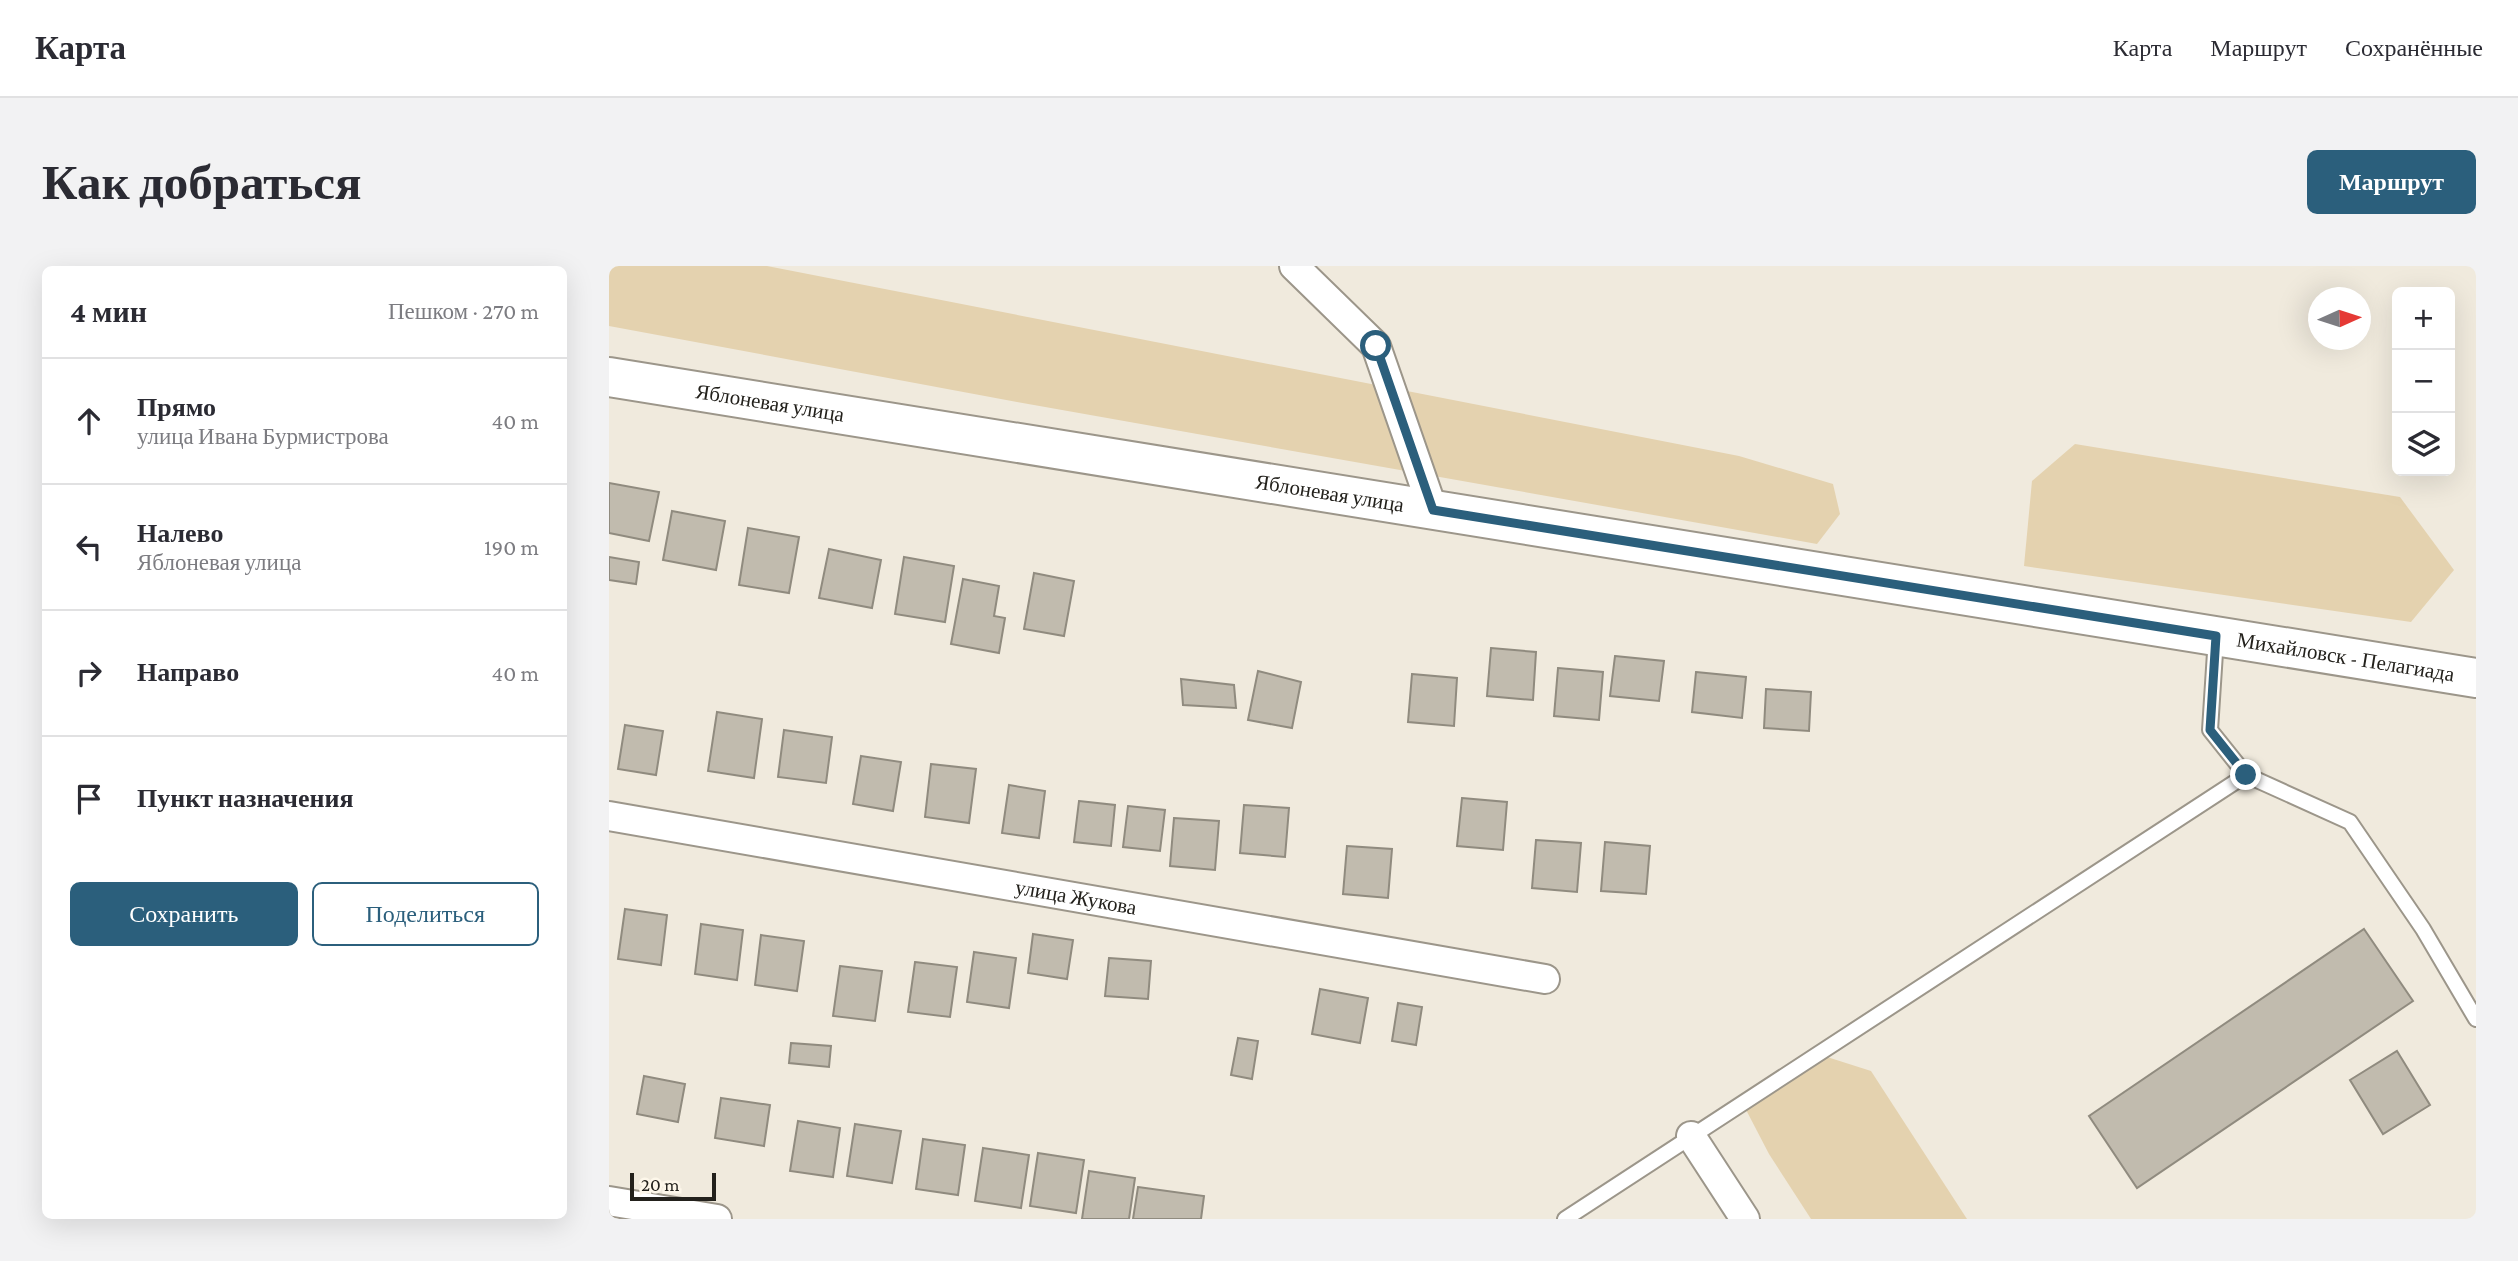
<!DOCTYPE html>
<html lang="ru">
<meta charset="utf-8">
<style>
:root{--surface:#fff;--page:#f2f2f3;--text:#2b2b33;--muted:#7c7c81;--line:#e1e1e2;--accent:#2b5f7c}
body{margin:0;font-family:"Crimson Pro",serif;background:var(--page);color:var(--text)}
.controls{position:absolute;right:21px;top:21px;display:grid;overflow:hidden;border-radius:10px;box-shadow:0 7px 28px #0002}
.controls button{width:63px;height:63px;display:grid;place-items:center;padding:0;border:0;border-bottom:2px solid var(--line);background:var(--surface);color:var(--text);font:35px sans-serif}
.compass{position:absolute;left:1699px;top:21px;width:63px;height:63px;border-radius:50%;background:var(--surface);box-shadow:0 7px 28px #0002;rotate:87deg}
.scale{position:absolute;left:21px;bottom:18px;width:86px;box-sizing:border-box;padding-left:7px;border:4px solid #23211c;border-top:0;font-size:19px;line-height:24px;white-space:nowrap;color:#23211c;-webkit-text-stroke:5px #fdf7ea;paint-order:stroke}
.stop{position:absolute;width:21px;height:21px;margin:-16px;border:5px solid #2b5f7c;border-radius:50%;background:#fff}
.stop.end{background:#2b5f7c;border-color:#fff;box-shadow:0 2px 7px #0008}
.list{margin:0;padding:0;list-style:none}
h2{display:flex;justify-content:space-between;align-items:center;height:91px;margin:0;padding:0 28px;font-size:30px}
h2 small{font-size:23px;font-weight:400;color:var(--muted)}
.list li{display:grid;grid-template-columns:46px 1fr auto;gap:21px;align-items:center;box-sizing:border-box;height:126px;padding:0 28px;border-top:2px solid var(--line)}
.list b{display:block;font-size:26px;white-space:nowrap}
.list p{margin:0;font-size:23px;white-space:nowrap;color:var(--muted)}
.list em{font-size:23px;font-style:normal;color:var(--muted)}
.actions{display:flex;gap:14px;padding:21px 28px}
.actions a{flex:1;padding:16px 0;border:2px solid var(--accent);border-radius:10px;text-align:center;font-size:24px;color:var(--accent)}
.actions .main{background:var(--accent);color:#fff}
.icon{flex:none;width:38px;height:38px;fill:none;stroke:currentColor;stroke-width:2;stroke-linecap:round;stroke-linejoin:round}
.map{position:relative;flex:none;width:1867px;height:953px;overflow:hidden;border-radius:10px}
header{display:flex;align-items:center;gap:42px;box-sizing:border-box;height:98px;padding:0 35px;background:var(--surface);border-bottom:2px solid var(--line)}
header strong{font-size:33px}
nav{display:flex;gap:38px;margin-inline-start:auto;font-size:24px}
.intro{display:flex;align-items:center;justify-content:space-between;box-sizing:border-box;height:168px;padding:0 42px}
h1{margin:0;font-size:49px}
.button{padding:18px 32px;border-radius:10px;background:var(--accent);color:#fff;font-size:24px;font-weight:700}
main{display:flex;gap:42px;padding:0 42px}
aside{flex:1;background:var(--surface);border-radius:10px;box-shadow:0 7px 28px #0002}
.map>svg:first-child{display:block}
</style>
<header>
<strong>Карта</strong>
<nav><a>Карта</a><a>Маршрут</a><a>Сохранённые</a></nav>
</header>
<div class="intro"><h1>Как добраться</h1><a class="button">Маршрут</a></div>
<main>
<aside>
<h2>4 мин<small>Пешком · 270 m</small></h2>
<ul class="list">
<li><svg class="icon" aria-label="ahead" viewBox="0 0 24 24"><path d="M12 20V5M6 11l6-6 6 6"/></svg><div><b>Прямо</b><p>улица Ивана Бурмистрова</p></div><em>40 m</em></li>
<li><svg class="icon" aria-label="left" viewBox="0 0 24 24"><path d="M17 20v-9H6M10 6l-5 5 5 5"/></svg><div><b>Налево</b><p>Яблоневая улица</p></div><em>190 m</em></li>
<li><svg class="icon" aria-label="right" viewBox="0 0 24 24"><path d="M7 20v-9h11M14 6l5 5-5 5"/></svg><div><b>Направо</b></div><em>40 m</em></li>
<li><svg class="icon" aria-label="arrive" viewBox="0 0 24 24"><path d="M6 21V4h12l-3 4 3 4H6"/></svg><div><b>Пункт назначения</b></div></li>
</ul>
<div class="actions"><a class="main">Сохранить</a><a>Поделиться</a></div>
</aside>
<div class="map">
<svg width="1867" height="953" viewBox="0 0 1867 953">
<rect width="100%" height="100%" fill="#f0eadd"/>
<g fill="#e4d2af">
<polygon points="0,0 158,0 1130,190 1224,218 1231,248 1208,278 408,136 0,60"/>
<polygon points="1466,178 1791,231 1845,304 1802,356 1415,300 1423,215"/>
<polygon points="1215,790 1262,805 1358,953 1202,953 1160,888 1134,838"/>
</g>
<g fill="#c1bbae" stroke="#908b7f" stroke-width="2">
<polygon points="0,217 50,226 40,275 0,267"/>
<polygon points="63,245 116,255 107,304 54,294"/>
<polygon points="139,262 190,271 180,327 130,319"/>
<polygon points="220,283 272,294 263,342 210,332"/>
<polygon points="0,291 30,296 27,318 0,314"/>
<polygon points="295,291 345,300 336,356 286,348"/>
<polygon points="425,307 465,315 455,370 415,363"/>
<polygon points="354,313 390,320 385,350 396,352 390,387 342,378"/>
<polygon points="882,382 927,386 924,434 878,430"/>
<polygon points="1006,390 1055,395 1050,435 1001,430"/>
<polygon points="949,402 994,406 990,454 945,450"/>
<polygon points="649,405 692,416 683,462 639,454"/>
<polygon points="1087,406 1137,411 1133,452 1083,446"/>
<polygon points="803,408 848,412 845,460 799,456"/>
<polygon points="572,413 625,419 627,442 574,439"/>
<polygon points="1157,423 1202,426 1200,465 1155,462"/>
<polygon points="108,446 153,453 145,512 99,505"/>
<polygon points="16,459 54,465 47,509 9,503"/>
<polygon points="175,464 223,471 217,517 169,511"/>
<polygon points="252,490 292,496 284,545 244,538"/>
<polygon points="322,498 367,503 360,557 316,551"/>
<polygon points="400,519 436,525 430,572 393,567"/>
<polygon points="853,532 898,536 894,584 848,580"/>
<polygon points="470,535 506,539 502,580 465,576"/>
<polygon points="635,539 680,542 676,591 631,587"/>
<polygon points="519,540 556,544 551,585 514,581"/>
<polygon points="565,552 610,555 606,604 561,600"/>
<polygon points="927,574 972,577 968,626 923,622"/>
<polygon points="996,576 1041,580 1037,628 992,625"/>
<polygon points="738,580 783,583 779,632 734,628"/>
<polygon points="16,643 58,649 52,699 9,693"/>
<polygon points="92,658 134,664 128,714 86,708"/>
<polygon points="1755,663 1804,735 1528,922 1480,850"/>
<polygon points="424,668 464,674 458,713 419,707"/>
<polygon points="152,669 195,675 188,725 146,719"/>
<polygon points="365,686 407,692 400,742 358,736"/>
<polygon points="500,692 542,695 539,733 496,730"/>
<polygon points="306,696 348,701 341,751 299,746"/>
<polygon points="231,700 273,705 266,755 224,750"/>
<polygon points="711,723 759,732 751,777 703,768"/>
<polygon points="789,737 813,741 807,779 783,775"/>
<polygon points="629,772 649,775 643,813 622,809"/>
<polygon points="182,777 222,780 220,801 180,797"/>
<polygon points="1788,785 1821,839 1774,868 1741,814"/>
<polygon points="35,810 76,818 69,856 28,848"/>
<polygon points="112,832 161,839 155,880 106,872"/>
<polygon points="189,855 231,862 224,911 181,905"/>
<polygon points="246,858 292,865 283,917 238,910"/>
<polygon points="314,873 356,879 349,929 307,923"/>
<polygon points="374,882 420,889 412,942 366,935"/>
<polygon points="429,887 475,894 467,947 421,940"/>
<polygon points="480,905 526,912 520,953 473,953"/>
<polygon points="529,921 595,930 592,953 524,953"/>
</g>
<g fill="none" stroke-linecap="round" stroke-linejoin="round">
<g stroke="#9c968a" stroke-width="18">
<g id="lane">
<polyline points="1607,371 1601,464 1637,509 1741,556 1814,663 1867,753"/>
<polyline points="956,953 1637,509"/>
</g>
</g>
<g stroke="#9c968a" stroke-width="32">
<g id="street">
<polyline points="685,0 767,80 824,244"/>
<path id="s1" d="M0 550 936 713"/>
<polyline points="1082,870 1136,953"/>
<polyline points="0,935 108,953"/>
</g>
</g>
<g stroke="#9c968a" stroke-width="42">
<g id="secondary">
<path id="s2" d="M0 111 1867 412"/>
</g>
</g>
<use href="#lane" stroke="#fff" stroke-width="14"/>
<use href="#street" stroke="#fff" stroke-width="28"/>
<use href="#secondary" stroke="#fff" stroke-width="38"/>
</g>
<g fill="none" stroke-linecap="round" stroke-linejoin="round">
<polyline stroke="#2b5f7c" stroke-width="9" points="767,80 824,244 1607,370 1601,464 1637,509"/>
</g>
<g text-anchor="middle" stroke-width="5" stroke-linejoin="round" paint-order="stroke">
<g font-size="21" fill="#23211c" stroke="#fdf7ea">
<text dy="7" stroke="none"><textPath href="#s2" startOffset="163">Яблоневая улица</textPath></text>
<text dy="7" stroke="none"><textPath href="#s2" startOffset="730">Яблоневая улица</textPath></text>
<text dy="7" stroke="none"><textPath href="#s2" startOffset="1759">Михайловск - Пелагиада</textPath></text>
<text dy="7" stroke="none"><textPath href="#s1" startOffset="474">улица Жукова</textPath></text>
</g>
</g>
</svg>
<div class="controls">
<button>+</button>
<button>−</button>
<button><svg class="icon" aria-label="layers" viewBox="0 0 24 24"><path d="M12 4l9 5-9 5-9-5zM3 14l9 5 9-5"/></svg></button>
</div>
<svg class="compass" viewBox="-18 -18 36 36"><path d="M0-13l5 13h-10z" fill="#e53935"/><path d="M0 13l5-13h-10z" fill="#7c7c81"/></svg>
<div class="scale">20 m</div>
<div class="stop" style="left:767px;top:80px"></div>
<div class="stop end" style="left:1637px;top:509px"></div>
</div>
</main>
